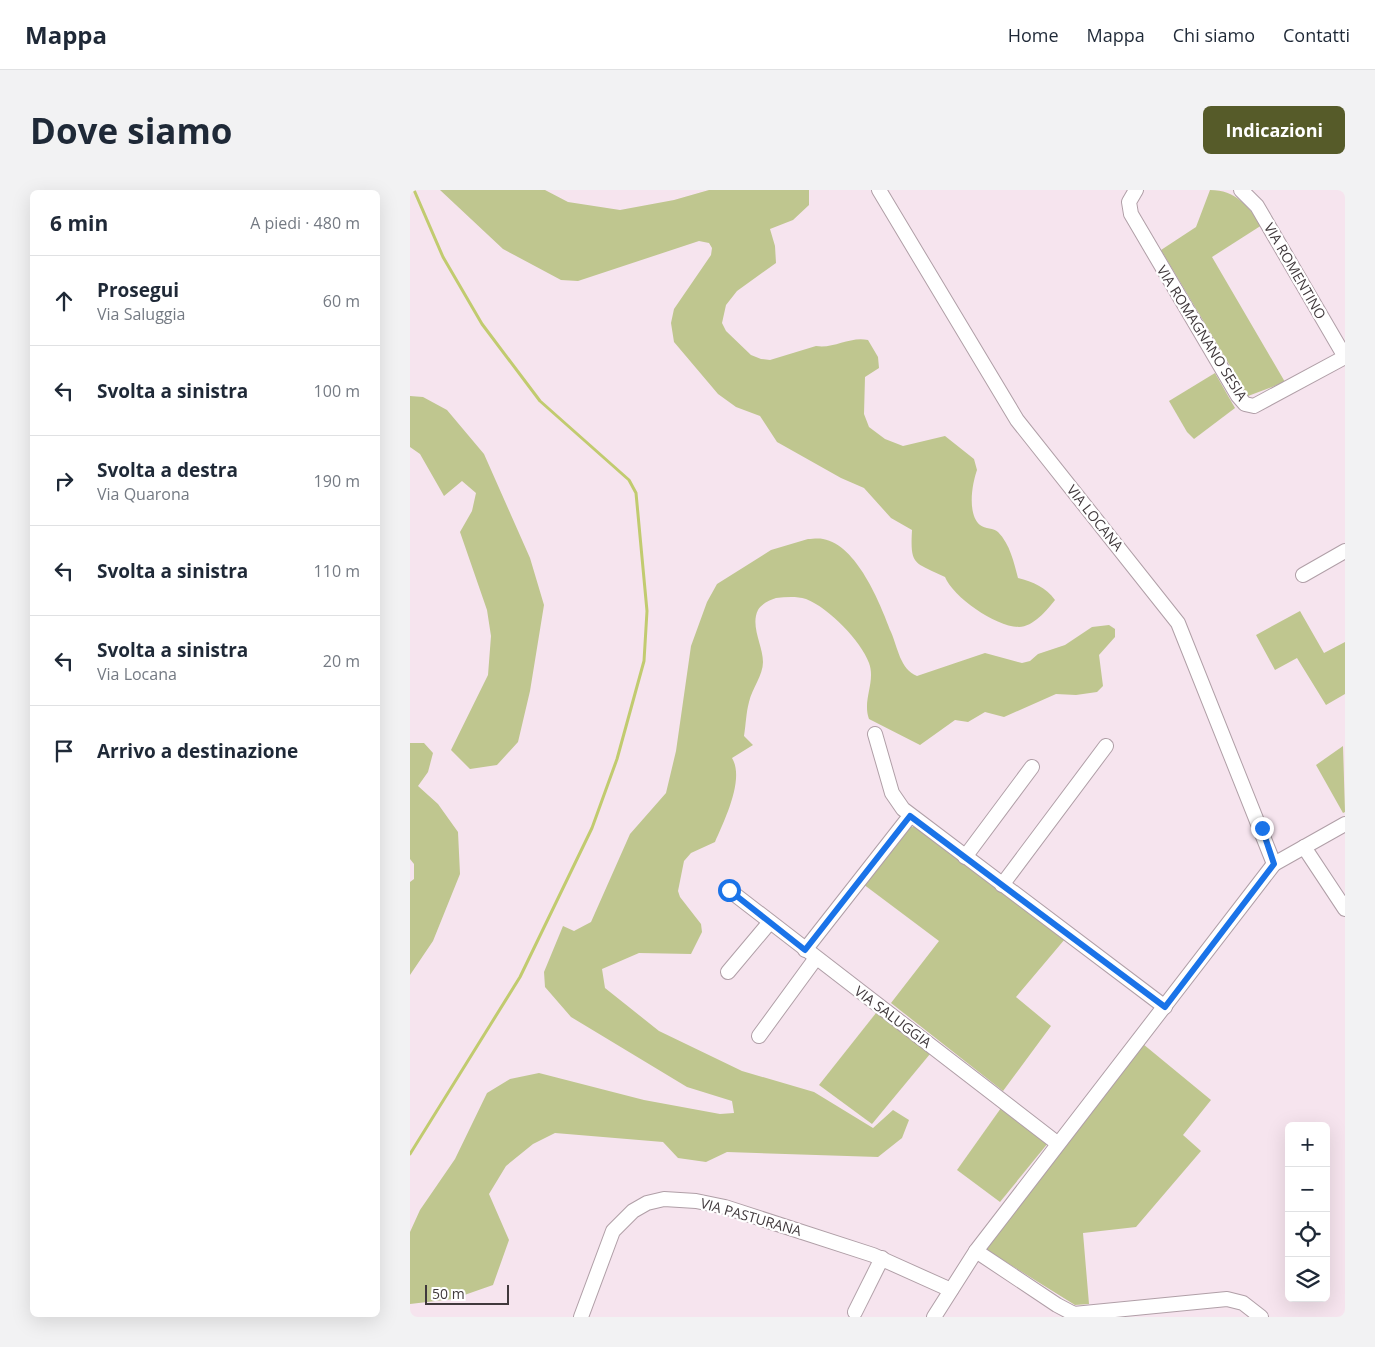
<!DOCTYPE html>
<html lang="it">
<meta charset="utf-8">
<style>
:root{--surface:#fff;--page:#f2f2f3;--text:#1f2937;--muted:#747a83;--line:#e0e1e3;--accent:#565b29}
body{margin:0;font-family:"Open Sans",sans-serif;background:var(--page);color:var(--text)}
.controls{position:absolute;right:15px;bottom:15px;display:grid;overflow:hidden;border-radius:8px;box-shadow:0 5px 20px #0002}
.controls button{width:45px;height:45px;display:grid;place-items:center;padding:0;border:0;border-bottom:1px solid var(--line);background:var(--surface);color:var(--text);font:25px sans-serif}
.scale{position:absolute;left:15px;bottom:12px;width:84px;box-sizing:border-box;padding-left:5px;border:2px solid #40393c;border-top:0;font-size:14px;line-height:18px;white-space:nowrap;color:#40393c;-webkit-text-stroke:4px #fff;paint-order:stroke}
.stop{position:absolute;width:15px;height:15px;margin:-11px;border:4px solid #1a73e8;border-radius:50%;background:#fff}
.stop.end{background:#1a73e8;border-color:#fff;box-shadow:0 1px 5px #0008}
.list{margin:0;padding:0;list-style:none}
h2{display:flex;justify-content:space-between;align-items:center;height:65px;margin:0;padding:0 20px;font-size:21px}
h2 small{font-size:16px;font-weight:400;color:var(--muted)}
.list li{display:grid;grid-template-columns:32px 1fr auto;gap:15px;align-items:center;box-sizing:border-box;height:90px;padding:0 20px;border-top:1px solid var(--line)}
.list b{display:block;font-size:19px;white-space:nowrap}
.list p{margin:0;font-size:16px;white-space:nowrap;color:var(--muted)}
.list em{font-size:16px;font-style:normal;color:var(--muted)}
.icon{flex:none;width:28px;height:28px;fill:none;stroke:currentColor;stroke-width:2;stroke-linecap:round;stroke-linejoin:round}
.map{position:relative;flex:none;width:935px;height:1127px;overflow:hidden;border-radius:8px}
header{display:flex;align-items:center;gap:30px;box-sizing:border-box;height:70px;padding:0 25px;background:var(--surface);border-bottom:1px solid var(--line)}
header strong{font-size:24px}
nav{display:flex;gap:28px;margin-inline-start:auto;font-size:18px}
.intro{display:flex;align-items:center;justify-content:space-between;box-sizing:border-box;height:120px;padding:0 30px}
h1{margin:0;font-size:35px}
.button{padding:12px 22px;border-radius:8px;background:var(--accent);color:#fff;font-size:18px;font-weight:700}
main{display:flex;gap:30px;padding:0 30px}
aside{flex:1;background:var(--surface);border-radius:8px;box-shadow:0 5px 20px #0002}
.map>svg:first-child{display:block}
</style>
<header>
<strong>Mappa</strong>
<nav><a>Home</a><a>Mappa</a><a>Chi siamo</a><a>Contatti</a></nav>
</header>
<div class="intro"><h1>Dove siamo</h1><a class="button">Indicazioni</a></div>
<main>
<aside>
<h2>6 min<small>A piedi · 480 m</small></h2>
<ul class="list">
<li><svg class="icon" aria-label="ahead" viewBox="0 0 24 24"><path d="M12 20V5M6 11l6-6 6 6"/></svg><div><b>Prosegui</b><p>Via Saluggia</p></div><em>60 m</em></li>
<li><svg class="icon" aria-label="left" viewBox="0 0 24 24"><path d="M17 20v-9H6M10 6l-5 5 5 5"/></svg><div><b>Svolta a sinistra</b></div><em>100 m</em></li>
<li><svg class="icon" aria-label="right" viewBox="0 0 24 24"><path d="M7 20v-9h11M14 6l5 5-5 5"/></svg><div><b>Svolta a destra</b><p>Via Quarona</p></div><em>190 m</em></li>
<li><svg class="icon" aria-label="left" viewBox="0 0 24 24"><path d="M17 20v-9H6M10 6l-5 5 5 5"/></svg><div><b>Svolta a sinistra</b></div><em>110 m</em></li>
<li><svg class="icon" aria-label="left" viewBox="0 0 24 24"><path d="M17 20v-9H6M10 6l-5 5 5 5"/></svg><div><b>Svolta a sinistra</b><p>Via Locana</p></div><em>20 m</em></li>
<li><svg class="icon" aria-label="arrive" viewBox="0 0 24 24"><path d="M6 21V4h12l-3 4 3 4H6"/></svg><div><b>Arrivo a destinazione</b></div></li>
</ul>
</aside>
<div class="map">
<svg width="935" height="1127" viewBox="0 0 935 1127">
<rect width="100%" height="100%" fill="#f6e4ee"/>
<g fill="#bfc68f">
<path d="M30 0H135L158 12 210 20 264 10 299 0H399V15L383 30 360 39 365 56 366 73 327 101 316 115 312 133 316 141 341 165 351 169 360 170 406 156C424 159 440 146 458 150L468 167 469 178 455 187 454 224 459 237 475 249 493 256 535 246 564 269 567 280C562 294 557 324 570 335 575 339 584 338 588 342 600 354 604 373 608 388 623 392 636 397 645 410 637 420 623 437 609 437 586 437 543 407 535 387 504 372 500 376 502 340L481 328 454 298 431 288 367 252 350 226 326 217 308 204 264 152 261 133 264 119 301 65 302 58 299 53 289 51 168 91 151 90 93 59Z"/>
<path d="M800 0C826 0 837 16 852 35L802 67 875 192 838 206 751 60 786 37Z"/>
<polygon points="805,183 825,218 784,249 777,242 759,211"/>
<polygon points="0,206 13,207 37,220 74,264 120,368 134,415 120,501 108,552 87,575 60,579 41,560 78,485 81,446 77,420 50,342 62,321 66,303 52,291 34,306 10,264 0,257"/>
<path d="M398 349C402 349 408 348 413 349 447 355 470 413 481 442 488 458 490 479 507 486L575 463 612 473 620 471 628 464 655 455 682 437 699 435 705 439V447L689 465 693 496 687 502 666 505 646 504 594 527 575 522 558 532 545 530 510 555 459 529C452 510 466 492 459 473 451 451 419 418 396 409 386 406 376 407 366 408 360 410 351 414 348 420 340 436 353 456 353 472 353 485 342 499 339 512 336 523 336 534 334 546L343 555 322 568C335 589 314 631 305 652L281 663 274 671 268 701 270 707 291 734 292 742 281 764 229 763 192 779 195 798 249 841 332 881 404 902 463 938 483 920 499 930 492 948 468 967 317 962 296 972 268 968 253 952 145 943 123 954 96 976 79 1004 99 1050 83 1095 43 1109 0 1114V1042L10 1020 45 969 77 903 100 889 129 883 234 910 310 924 324 923 322 911 277 897 161 827 135 797 134 782 153 736 164 741 181 732 220 644 256 603 266 561 281 456 297 412 307 394 361 360Z"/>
<polygon points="890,421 914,463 935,452 935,504 916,515 887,468 865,480 846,445"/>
<polygon points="0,553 14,553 23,563 18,582 8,596 28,614 48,642 50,684 23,751 0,785 0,692 4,689 4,674 0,669"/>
<polygon points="933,556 935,622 933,623 906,575"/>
<polygon points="507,636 655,749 606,807 641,836 593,901 481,813 529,751 453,694 496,638"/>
<polygon points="466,823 520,864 462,934 409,895"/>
<polygon points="733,854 801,910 773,945 791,961 726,1037 673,1043 679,1114 665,1115 575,1059"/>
<polygon points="591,918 638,953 590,1012 547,980"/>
</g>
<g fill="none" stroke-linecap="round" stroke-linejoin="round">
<polyline stroke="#c1cb6f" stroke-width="3" points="0,964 110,787 182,638 207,569 234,471 237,421 226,303 219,290 130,211 72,134 33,67 4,0"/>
<g stroke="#b09fa7" stroke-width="16">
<g id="minor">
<polyline points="469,0 607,230 768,433 864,674"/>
<polyline points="726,0 719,12 721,24 828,206 835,214 844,216 935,167 847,16 831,0"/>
<polyline points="893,385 935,361"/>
<polyline points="465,544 482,603 493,619 755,817"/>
<polyline points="894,657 935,719"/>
<polyline points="555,667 622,577"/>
<polyline points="592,695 696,556"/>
<polyline points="319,700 647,953"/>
<polyline points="395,760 500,626"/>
<polyline points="318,782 360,732"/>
<polyline points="349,846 406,768"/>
<polyline points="566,1061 647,1115 664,1124 817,1109 833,1113 851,1127"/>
<polyline points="445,1122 472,1068"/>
<polyline points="171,1127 203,1041 223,1021 237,1013 254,1009 286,1011 315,1017 463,1065 541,1100"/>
<polyline points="524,1127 566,1061 864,674 935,634"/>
</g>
</g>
<use href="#minor" stroke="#fff" stroke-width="14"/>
</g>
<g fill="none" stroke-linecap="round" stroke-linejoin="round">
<polyline stroke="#1a73e8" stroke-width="6" points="319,700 395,760 500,626 755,817 864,674 852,638"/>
</g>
<g text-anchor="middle" stroke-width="4.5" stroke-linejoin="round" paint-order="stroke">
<g font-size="14" fill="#40393c" stroke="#fff">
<text transform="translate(885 81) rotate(60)" y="5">VIA ROMENTINO</text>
<text transform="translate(792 143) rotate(58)" y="5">VIA ROMAGNANO SESIA</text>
<text transform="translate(685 328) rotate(51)" y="5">VIA LOCANA</text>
<text transform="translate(483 827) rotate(37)" y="5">VIA SALUGGIA</text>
<text transform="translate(341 1027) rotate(16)" y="5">VIA PASTURANA</text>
</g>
</g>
</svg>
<div class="controls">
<button>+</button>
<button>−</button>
<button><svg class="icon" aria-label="locate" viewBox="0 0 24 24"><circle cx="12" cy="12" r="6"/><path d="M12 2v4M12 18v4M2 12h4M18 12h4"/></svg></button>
<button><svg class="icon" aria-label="layers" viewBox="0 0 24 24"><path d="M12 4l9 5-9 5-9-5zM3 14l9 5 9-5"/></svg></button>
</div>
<div class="scale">50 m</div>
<div class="stop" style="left:319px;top:700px"></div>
<div class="stop end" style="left:852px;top:638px"></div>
</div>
</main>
